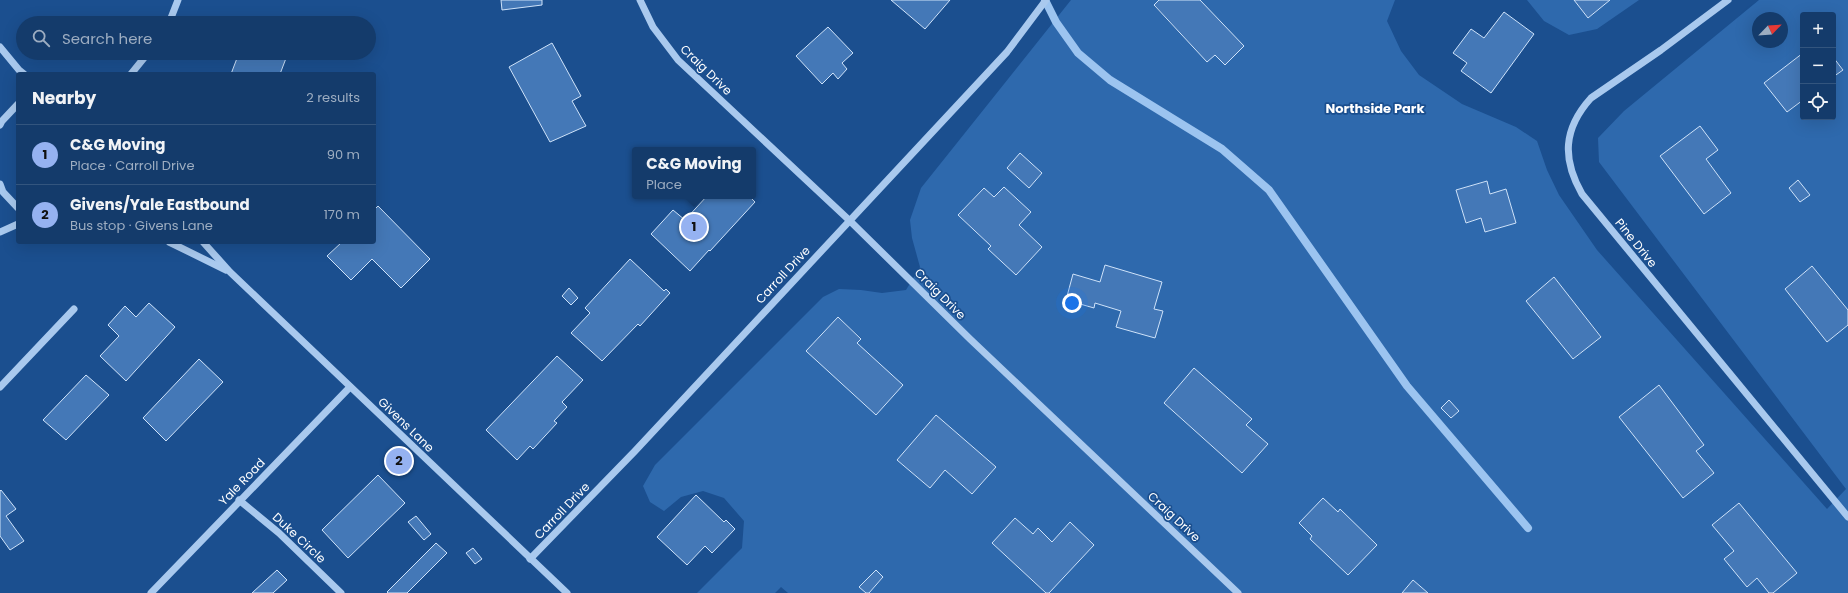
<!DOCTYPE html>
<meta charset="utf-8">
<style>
:root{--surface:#143b6b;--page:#214673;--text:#f1f3f6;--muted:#9dadc1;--line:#33557e;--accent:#95b2f1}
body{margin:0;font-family:Poppins,sans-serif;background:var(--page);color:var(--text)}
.controls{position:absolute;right:12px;top:12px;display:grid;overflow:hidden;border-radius:4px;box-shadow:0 4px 16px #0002}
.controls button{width:36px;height:36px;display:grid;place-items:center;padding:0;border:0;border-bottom:1px solid var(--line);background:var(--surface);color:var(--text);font:20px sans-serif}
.compass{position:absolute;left:1752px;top:12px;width:36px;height:36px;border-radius:50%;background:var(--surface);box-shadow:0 4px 16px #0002;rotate:65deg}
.you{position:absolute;left:1072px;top:303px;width:14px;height:14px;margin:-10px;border:3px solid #fff;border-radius:50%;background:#1a73e8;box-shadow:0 0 0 6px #1a73e833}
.badge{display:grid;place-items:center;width:26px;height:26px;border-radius:50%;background:var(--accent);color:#111;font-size:13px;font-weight:700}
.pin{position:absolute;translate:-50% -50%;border:2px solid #fff;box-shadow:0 1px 4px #0006}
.popup{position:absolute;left:632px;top:147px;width:124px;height:52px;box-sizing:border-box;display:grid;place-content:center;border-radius:4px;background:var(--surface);filter:drop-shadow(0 1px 3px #0005);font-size:13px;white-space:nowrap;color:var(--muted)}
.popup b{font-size:15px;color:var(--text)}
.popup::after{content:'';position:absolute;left:50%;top:100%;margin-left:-8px;border:8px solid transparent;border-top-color:var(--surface)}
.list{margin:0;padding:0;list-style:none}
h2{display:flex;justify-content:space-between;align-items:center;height:52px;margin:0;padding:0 16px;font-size:17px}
h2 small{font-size:13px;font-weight:400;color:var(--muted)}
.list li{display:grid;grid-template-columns:26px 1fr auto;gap:12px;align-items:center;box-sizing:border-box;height:60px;padding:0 16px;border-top:1px solid var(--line)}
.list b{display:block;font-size:15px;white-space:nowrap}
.list p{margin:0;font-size:13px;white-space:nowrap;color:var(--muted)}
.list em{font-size:13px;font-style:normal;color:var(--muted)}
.icon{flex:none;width:22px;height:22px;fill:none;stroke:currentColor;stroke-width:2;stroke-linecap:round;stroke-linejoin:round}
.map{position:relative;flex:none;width:1848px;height:593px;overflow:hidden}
.search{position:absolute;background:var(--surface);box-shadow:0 4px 16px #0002;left:16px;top:16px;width:360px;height:44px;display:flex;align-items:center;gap:10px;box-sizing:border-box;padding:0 14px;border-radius:22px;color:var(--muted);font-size:15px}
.panel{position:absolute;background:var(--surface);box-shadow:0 4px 16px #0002;left:16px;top:72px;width:360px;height:172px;border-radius:4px}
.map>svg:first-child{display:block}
</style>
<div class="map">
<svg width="1848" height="593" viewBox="0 0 1848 593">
<rect width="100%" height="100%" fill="#1b4f8f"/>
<g fill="#2e69ad" fill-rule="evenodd">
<path d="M1071 0H1159L1154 6 1207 62 1215 55 1225 65 1244 46 1200 0H1395L1387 21 1401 51 1419 75 1462 104 1516 127 1537 141 1547 170 1559 195 1597 250 1827 509 1846 489 1599 162 1598 138 1624 111 1759 0H1848V310L1812 266 1785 289 1827 342 1848 325V593H1773L1797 573 1739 503 1713 525 1734 551 1724 559 1747 587 1757 578 1769 593H1428L1413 580 1402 593H1049L1094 545 1070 523 1052 542 1038 528 1033 534 1015 518 992 543 1046 593H869L883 578 876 570 860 587 866 593H788L781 587 775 593H697L742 548 744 521 724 498 703 491 681 497 664 511 650 502 643 486 655 465 823 297 839 289 861 290 882 293 906 290 920 267 912 238 910 220 921 188ZM1803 15H1833V57L1843 69 1833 77V117H1803V100L1787 112 1765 83 1803 53ZM1758 18H1782V42H1758ZM1020 154 1042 173 1029 188 1007 168ZM1661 156 1706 159 1731 193 1704 214ZM1486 181 1490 194 1506 190 1516 223 1485 232 1481 218 1466 223 1456 190ZM1004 187 1031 212 1019 225 1042 247 1016 275 989 248 991 246 958 215 983 188 994 197ZM1105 266 1154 309 1162 311 1116 326 1121 311 1095 303 1093 308 1066 300 1073 274 1100 282ZM1554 278 1601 336 1574 359 1526 301ZM838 317 861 338 857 343 807 351ZM1194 369 1252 419 1246 425 1268 444 1242 473 1164 403ZM1659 385 1704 445 1696 451 1714 473 1683 497 1619 417ZM1449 400 1459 411 1451 418 1441 408ZM936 415 996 467 972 494 945 470 930 488 898 460ZM1323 498 1338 512 1340 510 1348 574 1299 523Z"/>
<polygon points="1527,0 1574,0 1588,18 1610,0 1639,0 1597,29 1569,35 1544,21"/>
</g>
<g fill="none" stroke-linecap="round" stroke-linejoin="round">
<polyline stroke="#9cc4f0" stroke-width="8" points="1045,0 1056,22 1078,53 1110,80 1222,149 1269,190 1407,386 1528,528"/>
</g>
<g fill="#4478b7" stroke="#cfe3fa">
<polygon points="501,0 542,0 542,5 502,10"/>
<polygon points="891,0 950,0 925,29"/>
<polygon points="1159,0 1200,0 1244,46 1225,65 1215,55 1207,62 1154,5"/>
<polygon points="1574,0 1610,0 1588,18"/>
<polygon points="1504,12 1534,34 1491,93 1461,71 1467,63 1453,53 1471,29 1484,38"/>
<polygon points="828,27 853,53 842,63 847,69 838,79 833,73 822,84 796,56"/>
<polygon points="552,43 581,96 572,101 586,126 550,142 509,67"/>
<polygon points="239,53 288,53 280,74 231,74"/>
<polygon points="1803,53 1803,100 1787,112 1764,83"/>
<polygon points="1833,57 1843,70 1833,77"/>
<polygon points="1700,126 1718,150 1706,159 1731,193 1704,214 1660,156"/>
<polygon points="1020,153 1042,173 1029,188 1007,168"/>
<polygon points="1798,180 1810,195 1800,202 1789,188"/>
<polygon points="1487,181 1490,194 1506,189 1516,223 1485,232 1481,218 1466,223 1456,190"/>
<polygon points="1004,187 1031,212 1019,225 1042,247 1016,275 988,249 991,246 958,215 984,188 994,197"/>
<polygon points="707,196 749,196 755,202 710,251 709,250 690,271 651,234 673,210 685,220"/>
<polygon points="378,206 430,259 401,288 372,259 351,280 327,256 342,242 374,242 374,210"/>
<polygon points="630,259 664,291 666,289 670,293 640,326 638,324 602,361 571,333 590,313 585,308"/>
<polygon points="1105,265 1162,282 1154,309 1163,311 1155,338 1116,327 1121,311 1095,303 1094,308 1066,300 1073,274 1100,282"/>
<polygon points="1812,266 1848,310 1848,325 1827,342 1785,289"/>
<polygon points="1554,277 1601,337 1573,359 1526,301"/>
<polygon points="569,288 578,298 571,305 562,296"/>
<polygon points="149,303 175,327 126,381 100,356 119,336 108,325 125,306 136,317"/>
<polygon points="838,317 861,339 857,343 903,385 876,415 806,351"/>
<polygon points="557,356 583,380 562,402 567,407 554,421 557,423 533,449 530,446 517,460 486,430"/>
<polygon points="199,359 223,382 166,441 143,418"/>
<polygon points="1194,368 1252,419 1246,425 1268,444 1242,473 1164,403"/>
<polygon points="86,375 109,395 66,440 43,420"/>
<polygon points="1659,385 1704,445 1696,451 1714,473 1683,498 1619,417"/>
<polygon points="1449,400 1459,411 1451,418 1441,408"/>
<polygon points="936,415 996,467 972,494 945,470 930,488 897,460"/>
<polygon points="378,475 405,503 348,558 322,530"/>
<polygon points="1,490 16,509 6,516 24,541 10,550 0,536 0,491"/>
<polygon points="696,495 724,522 726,520 735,529 712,553 705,546 687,565 657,537"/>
<polygon points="1323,498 1338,512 1340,509 1377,545 1348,575 1310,539 1312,536 1299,523"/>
<polygon points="1739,503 1797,573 1773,593 1769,593 1757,578 1747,587 1724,559 1734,551 1712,525"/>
<polygon points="416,516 431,534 424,540 408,522"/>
<polygon points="1015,518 1033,534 1038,528 1052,542 1070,522 1094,545 1049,593 1046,593 992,543"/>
<polygon points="436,543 447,553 407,593 388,593 387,592"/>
<polygon points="473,548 482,559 475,564 466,553"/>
<polygon points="277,570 287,580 273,593 252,593"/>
<polygon points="876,570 883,577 869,593 866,593 859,587"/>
<polygon points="1413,580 1428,593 1402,593"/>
</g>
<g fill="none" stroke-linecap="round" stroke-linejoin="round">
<g stroke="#a9c9ee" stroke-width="7">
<polyline points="640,0 653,27 678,60 849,220 970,339 1238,593"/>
<path d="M1728 0 1661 50 1591 98C1563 129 1562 159 1582 194L1848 517"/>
<polyline points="169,23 178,0"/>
<polyline points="0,47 19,70 24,74"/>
<polyline points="131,74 148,53"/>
<polyline points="0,125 2,121 18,104"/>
<polyline points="0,184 3,192 18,208"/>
<polyline points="0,232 18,224"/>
<polyline points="169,242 226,270"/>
<polyline points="203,242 230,272 567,593"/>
<polyline points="0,387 74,309"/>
<polyline points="239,500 279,533 341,593"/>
<polyline points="530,559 635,451 1007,52 1046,0"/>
<polyline points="151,593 350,387"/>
</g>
</g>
<g text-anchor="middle" stroke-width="3.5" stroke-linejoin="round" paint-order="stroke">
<g font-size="12" fill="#fff" stroke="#1b4f8f">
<text transform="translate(706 70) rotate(44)" y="4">Craig Drive</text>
<text transform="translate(1636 243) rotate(51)" y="4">Pine Drive</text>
<text transform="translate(783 275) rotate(-47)" y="4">Carroll Drive</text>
<text transform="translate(940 294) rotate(45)" y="4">Craig Drive</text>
<text transform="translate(406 425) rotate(44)" y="4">Givens Lane</text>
<text transform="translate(242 482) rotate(-46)" y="4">Yale Road</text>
<text transform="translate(562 511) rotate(-46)" y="4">Carroll Drive</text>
<text transform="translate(1174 517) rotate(43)" y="4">Craig Drive</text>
<text transform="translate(299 538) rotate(43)" y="4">Duke Circle</text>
</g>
<g font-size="13" font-weight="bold" fill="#fff" stroke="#1b4f8f">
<text x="1375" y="113">Northside Park</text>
</g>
</g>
</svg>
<div class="controls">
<button>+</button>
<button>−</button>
<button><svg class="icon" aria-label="locate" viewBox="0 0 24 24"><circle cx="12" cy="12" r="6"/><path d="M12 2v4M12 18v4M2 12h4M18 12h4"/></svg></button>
</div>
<svg class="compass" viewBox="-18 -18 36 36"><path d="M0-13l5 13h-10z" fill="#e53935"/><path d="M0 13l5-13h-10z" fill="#9dadc1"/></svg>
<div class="you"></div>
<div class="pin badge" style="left:694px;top:227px">1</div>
<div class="popup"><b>C&amp;G Moving</b>Place</div>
<div class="pin badge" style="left:399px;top:461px">2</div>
<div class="search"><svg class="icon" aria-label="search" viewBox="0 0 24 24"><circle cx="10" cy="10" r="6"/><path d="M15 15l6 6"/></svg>Search here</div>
<section class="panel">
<h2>Nearby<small>2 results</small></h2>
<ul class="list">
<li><span class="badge">1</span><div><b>C&amp;G Moving</b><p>Place · Carroll Drive</p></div><em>90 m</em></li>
<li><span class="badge">2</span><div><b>Givens/Yale Eastbound</b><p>Bus stop · Givens Lane</p></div><em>170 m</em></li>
</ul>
</section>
</div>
